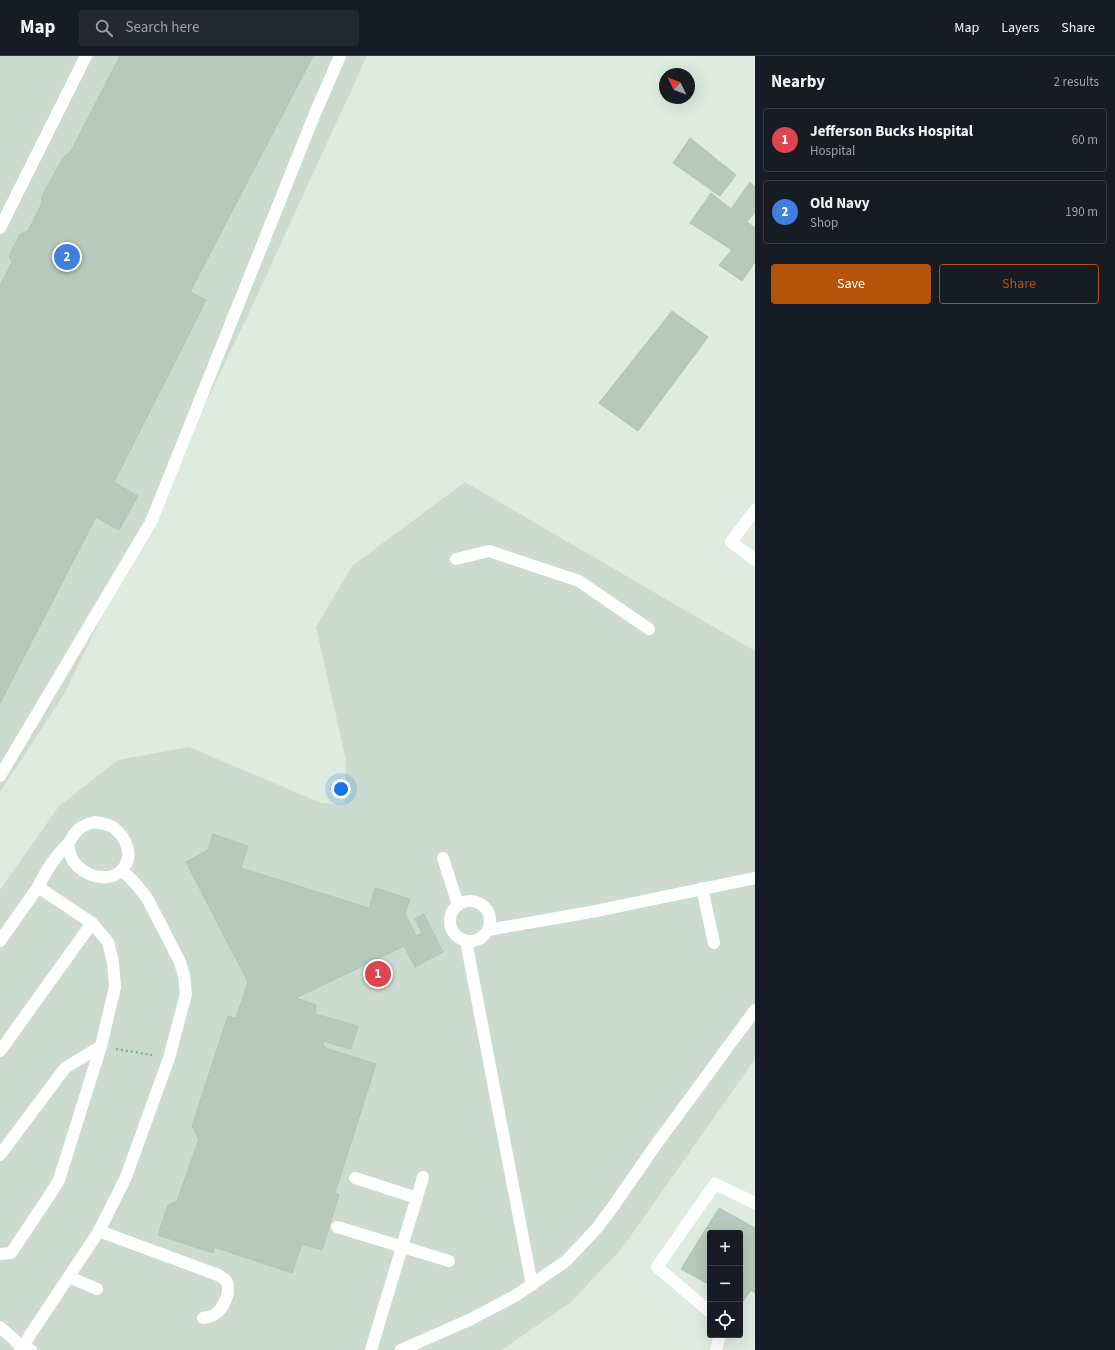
<!DOCTYPE html>
<meta charset="utf-8">
<style>
:root{--surface:#171b24;--page:#242831;--text:#f1f3f6;--muted:#9ea1a6;--line:#363941;--accent:#b45309}
body{margin:0;font-family:"Source Sans 3",sans-serif;background:var(--page);color:var(--text)}
.controls{position:absolute;right:12px;bottom:12px;display:grid;overflow:hidden;border-radius:4px;box-shadow:0 4px 16px #0002}
.controls button{width:36px;height:36px;display:grid;place-items:center;padding:0;border:0;border-bottom:1px solid var(--line);background:var(--surface);color:var(--text);font:20px sans-serif}
.compass{position:absolute;left:659px;top:12px;width:36px;height:36px;border-radius:50%;background:var(--surface);box-shadow:0 4px 16px #0002;rotate:313deg}
.you{position:absolute;left:341px;top:733px;width:14px;height:14px;margin:-10px;border:3px solid #fff;border-radius:50%;background:#1a73e8;box-shadow:0 0 0 6px #1a73e833}
.badge{display:grid;place-items:center;width:26px;height:26px;border-radius:50%;background:var(--accent);color:#fff;font-size:13px;font-weight:700}
.pin{position:absolute;translate:-50% -50%;border:2px solid #fff;box-shadow:0 1px 4px #0006}
.list{margin:0;padding:0;list-style:none}
h2{display:flex;justify-content:space-between;align-items:center;height:52px;margin:0;padding:0 16px;font-size:17px}
h2 small{font-size:13px;font-weight:400;color:var(--muted)}
.list li{display:grid;grid-template-columns:26px 1fr auto;gap:12px;align-items:center;box-sizing:border-box;height:64px;margin:0 8px 8px;padding:0 8px;border:1px solid var(--line);border-radius:4px}
.list b{display:block;font-size:15px;white-space:nowrap}
.list p{margin:0;font-size:13px;white-space:nowrap;color:var(--muted)}
.list em{font-size:13px;font-style:normal;color:var(--muted)}
.actions{display:flex;gap:8px;padding:12px 16px}
.actions a{flex:1;padding:9px 0;border:1px solid var(--accent);border-radius:4px;text-align:center;font-size:14px;color:var(--accent)}
.actions .main{background:var(--accent);color:#fff}
.icon{flex:none;width:22px;height:22px;fill:none;stroke:currentColor;stroke-width:2;stroke-linecap:round;stroke-linejoin:round}
.map{position:relative;flex:none;width:755px;height:1294px;overflow:hidden}
header{display:flex;align-items:center;gap:24px;box-sizing:border-box;height:56px;padding:0 20px;background:var(--surface);border-bottom:1px solid var(--line)}
header strong{font-size:19px}
nav{display:flex;gap:22px;margin-inline-start:auto;font-size:14px}
.search{width:280px;height:36px;background:var(--page);display:flex;align-items:center;gap:10px;box-sizing:border-box;padding:0 14px;border-radius:4px;color:var(--muted);font-size:15px}
main{display:flex}
aside{flex:1;background:var(--surface)}
.map>svg:first-child{display:block}
</style>
<header>
<strong>Map</strong>
<div class="search"><svg class="icon" aria-label="search" viewBox="0 0 24 24"><circle cx="10" cy="10" r="6"/><path d="M15 15l6 6"/></svg>Search here</div>
<nav><a>Map</a><a>Layers</a><a>Share</a></nav>
</header>
<main>
<div class="map">
<svg width="755" height="1294" viewBox="0 0 755 1294">
<rect width="100%" height="100%" fill="#deebe1"/>
<g fill="#ccdbcf">
<polygon points="0,0 367,0 248,259 65,637 0,736"/>
<polygon points="465,426 755,595 755,1003 623,1191 571,1246 502,1294 0,1294 0,834 59,750 118,704 189,691 321,747 345,748 346,704 316,571 352,510"/>
</g>
<g fill="#b6c9bb" stroke="#b0c5b5">
<polygon points="120,0 313,0 190,236 206,244 114,426 138,440 119,474 96,461 0,647 0,230 12,206 9,200 20,178 28,175 41,149 42,140 63,102 71,95"/>
<polygon points="690,82 736,119 720,140 673,107"/>
<polygon points="750,126 755,131 755,156 747,166 755,172 755,206 742,225 719,209 732,194 690,167 711,137 731,153"/>
<polygon points="672,255 708,281 638,375 599,347"/>
<polygon points="213,778 248,790 241,812 369,852 375,832 410,843 405,858 416,880 422,877 415,863 424,858 443,896 415,911 404,890 296,942 316,949 315,958 358,970 351,993 322,985 325,992 376,1008 335,1137 339,1139 322,1194 302,1188 292,1217 214,1191 213,1197 158,1179 168,1149 177,1145 199,1083 192,1070 228,960 236,962 248,926 186,806 208,794"/>
<polygon points="719,1152 755,1172 755,1237 751,1234 742,1247 740,1246 740,1177 710,1177 710,1229 681,1213"/>
</g>
<g fill="none" stroke-linecap="round" stroke-linejoin="round">
<polyline stroke="#7bb28e" stroke-width="2.5" stroke-dasharray="2 3" stroke-linecap="butt" points="116,993 152,999"/>
<g stroke="#fff" stroke-width="12">
<polyline points="0,172 86,0"/>
<polyline points="755,454 731,486 755,504"/>
<polyline points="456,503 489,495 579,525 649,573"/>
<polyline points="0,720 151,466 316,55 340,0"/>
<path d="M95 766C101 767 107 768 113 771 126 781 135 800 122 814 108 828 84 820 73 805 70 800 69 794 68 788 76 774 79 770 95 766Z"/>
<polyline points="443,802 458,849"/>
<path d="M38 831C46 815 54 801 68 788"/>
<polyline points="702,832 714,887"/>
<circle cx="470" cy="865" r="20"/>
<polyline points="488,874 591,856 755,822"/>
<polyline points="0,885 38,831 92,867 108,886 113,906 115,931 101,990 59,1124 51,1137 11,1197 0,1198"/>
<polyline points="466,885 532,1229"/>
<polyline points="0,995 92,867"/>
<polyline points="0,1099 65,1012 101,990"/>
<polyline points="355,1122 417,1142"/>
<polyline points="337,1171 449,1205"/>
<path d="M99 1175 218 1219C221 1221 226 1223 227 1227 231 1237 223 1253 215 1258 212 1261 206 1261 203 1262"/>
<polyline points="69,1221 97,1233"/>
<polyline points="710,1256 657,1211 715,1128 755,1147"/>
<polyline points="0,1271 21,1290 31,1294"/>
<polyline points="20,1294 99,1175 126,1121 169,1002 186,938 184,919 179,904 147,842 135,827 122,814"/>
<polyline points="371,1294 423,1121"/>
<polyline points="401,1294 469,1264 515,1240 566,1205 597,1172 612,1152 655,1090 755,954"/>
<polyline points="716,1294 720,1279"/>
</g>
</g>
</svg>
<div class="controls">
<button>+</button>
<button>−</button>
<button><svg class="icon" aria-label="locate" viewBox="0 0 24 24"><circle cx="12" cy="12" r="6"/><path d="M12 2v4M12 18v4M2 12h4M18 12h4"/></svg></button>
</div>
<svg class="compass" viewBox="-18 -18 36 36"><path d="M0-13l5 13h-10z" fill="#e53935"/><path d="M0 13l5-13h-10z" fill="#9ea1a6"/></svg>
<div class="you"></div>
<div class="pin badge" style="left:378px;top:918px;background:#e0444e">1</div>
<div class="pin badge" style="left:67px;top:201px;background:#3f7fe0">2</div>
</div>
<aside>
<h2>Nearby<small>2 results</small></h2>
<ul class="list">
<li><span class="badge" style="background:#e0444e">1</span><div><b>Jefferson Bucks Hospital</b><p>Hospital</p></div><em>60 m</em></li>
<li><span class="badge" style="background:#3f7fe0">2</span><div><b>Old Navy</b><p>Shop</p></div><em>190 m</em></li>
</ul>
<div class="actions"><a class="main">Save</a><a>Share</a></div>
</aside>
</main>
